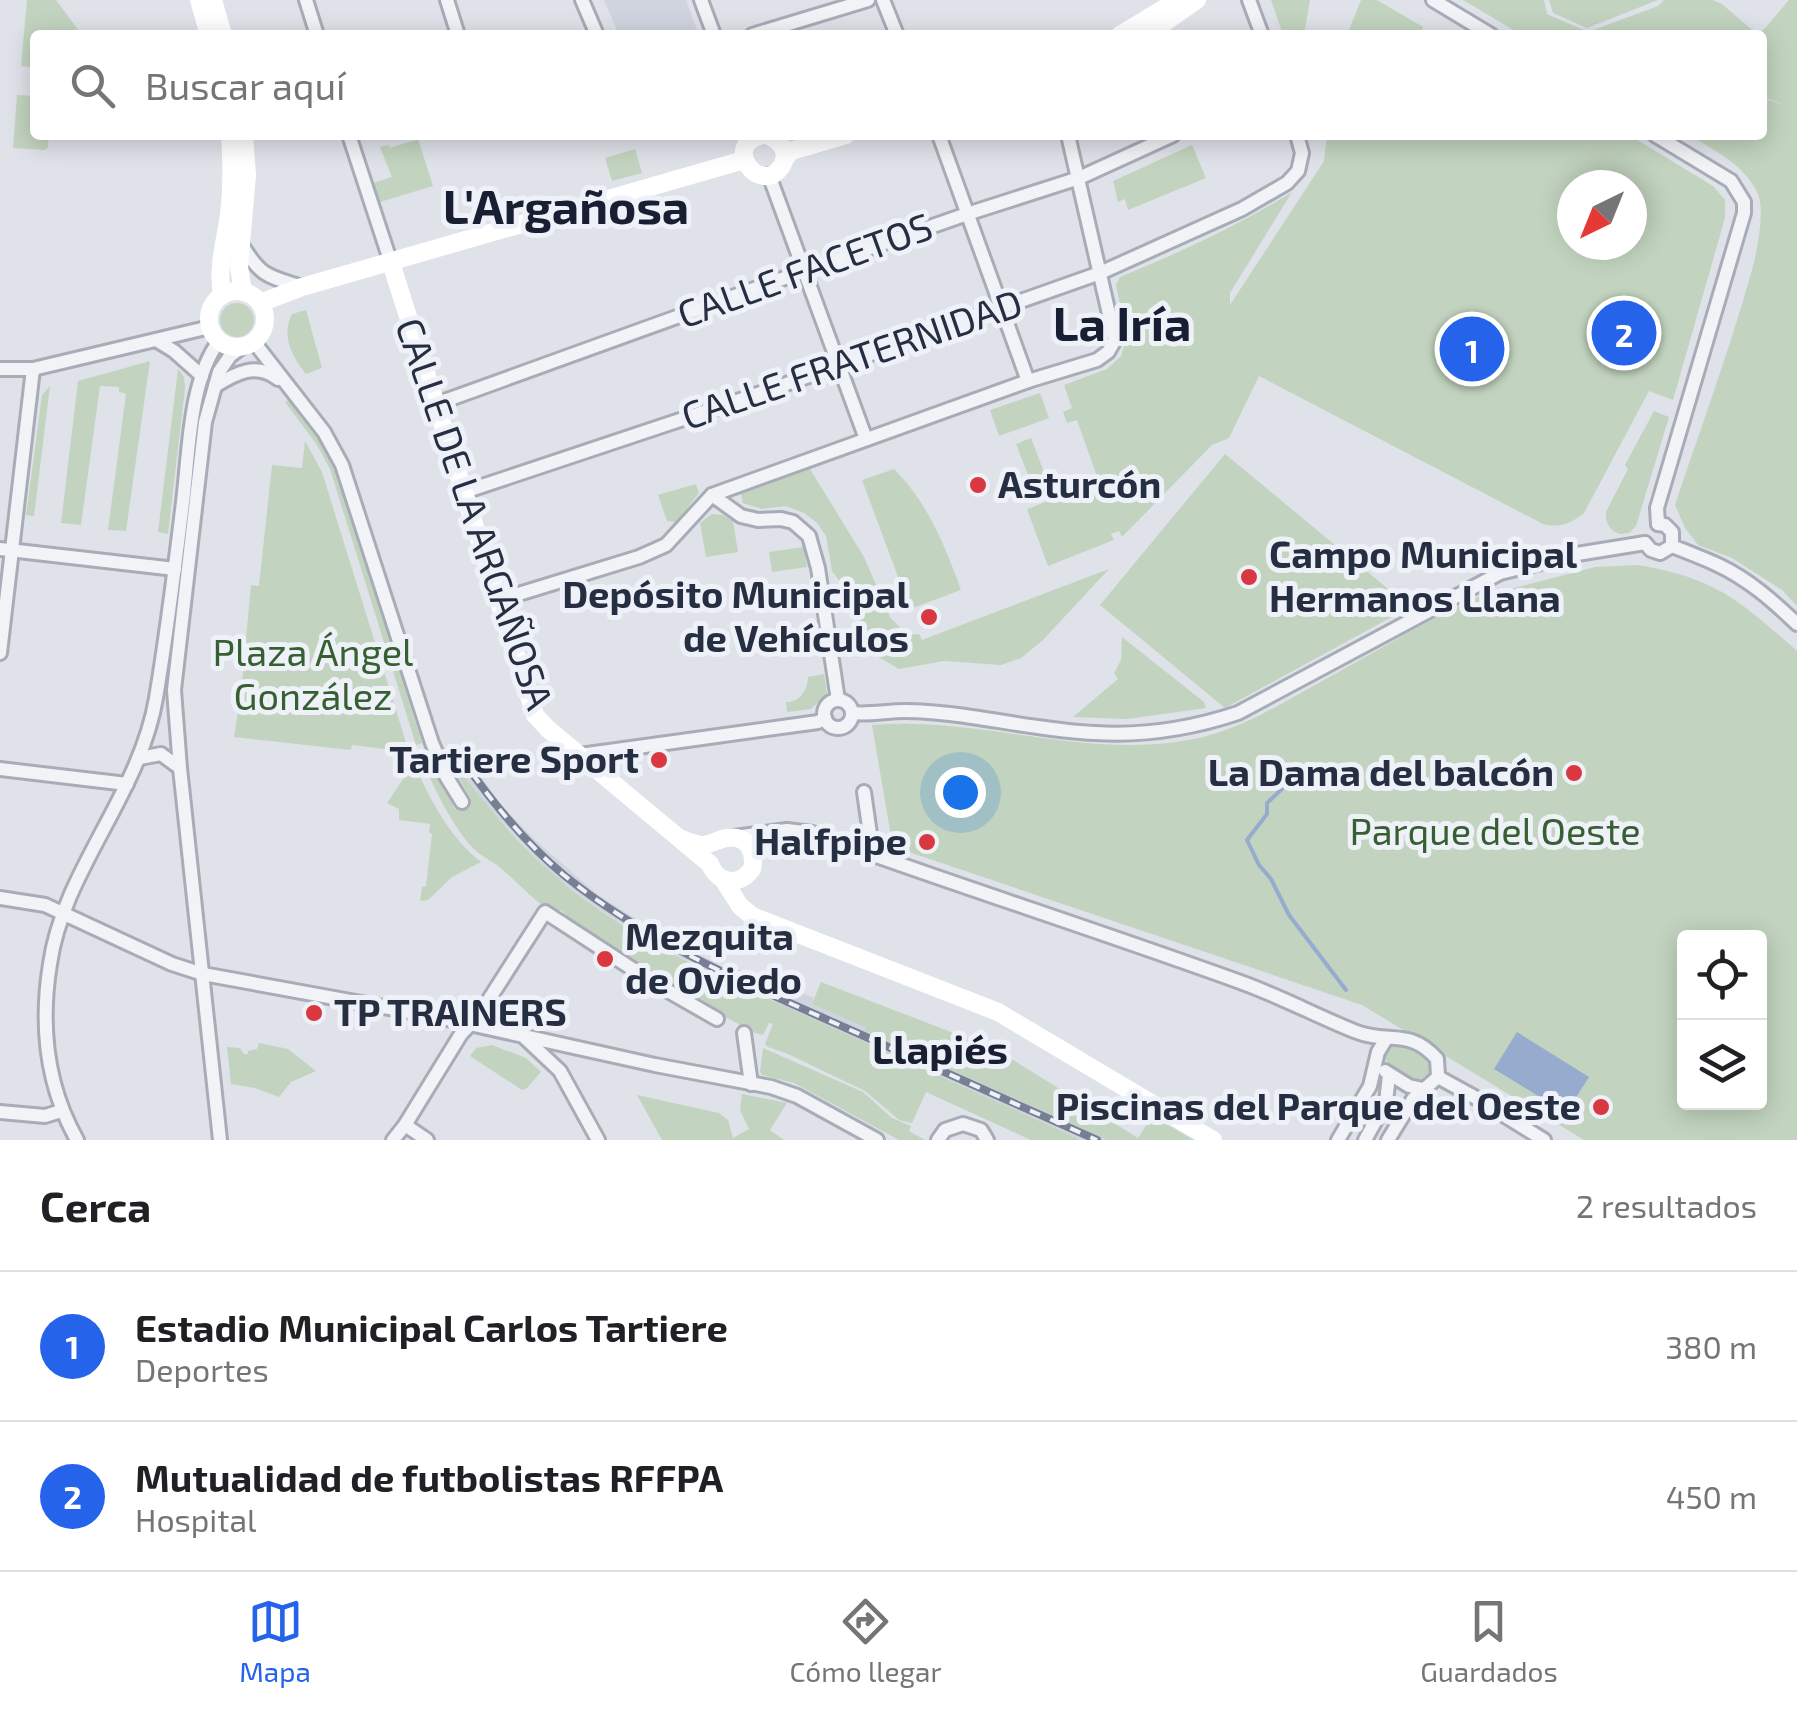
<!DOCTYPE html>
<html lang="es">
<meta charset="utf-8">
<style>
:root{--surface:#fff;--page:#f6f6f6;--text:#202124;--muted:#757577;--line:#e0e0e0;--accent:#2563eb}
body{margin:0;font-family:"Exo 2",sans-serif;background:var(--page);color:var(--text)}
.controls{position:absolute;right:30px;bottom:30px;display:grid;overflow:hidden;border-radius:10px;box-shadow:0 5px 25px #0003}
.controls button{width:90px;height:90px;display:grid;place-items:center;padding:0;border:0;border-bottom:2px solid var(--line);background:var(--surface);color:var(--text);font:50px sans-serif}
.compass{position:absolute;left:1557px;top:170px;width:90px;height:90px;border-radius:50%;background:var(--surface);box-shadow:0 5px 25px #0003;rotate:223deg}
.you{position:absolute;left:960px;top:792px;width:35px;height:35px;margin:-25px;border:8px solid #fff;border-radius:50%;background:#1a73e8;box-shadow:0 0 0 15px #1a73e833}
.badge{display:grid;place-items:center;width:65px;height:65px;border-radius:50%;background:var(--accent);color:#fff;font-size:32px;font-weight:700}
.pin{position:absolute;translate:-50% -50%;border:5px solid #fff;box-shadow:0 2px 10px #0006}
.list{margin:0;padding:0;list-style:none}
h2{display:flex;justify-content:space-between;align-items:center;height:130px;margin:0;padding:0 40px;font-size:42px}
h2 small{font-size:32px;font-weight:400;color:var(--muted)}
.list li{display:grid;grid-template-columns:65px 1fr auto;gap:30px;align-items:center;box-sizing:border-box;height:150px;padding:0 40px;border-top:2px solid var(--line)}
.list b{display:block;font-size:38px;white-space:nowrap}
.list p{margin:0;font-size:32px;white-space:nowrap;color:var(--muted)}
.list em{font-size:32px;font-style:normal;color:var(--muted)}
.icon{flex:none;width:55px;height:55px;fill:none;stroke:currentColor;stroke-width:2;stroke-linecap:round;stroke-linejoin:round}
.map{position:relative;flex:none;width:1797px;height:1140px;overflow:hidden}
.search{position:absolute;background:var(--surface);box-shadow:0 5px 25px #0003;left:30px;right:30px;top:30px;height:110px;display:flex;align-items:center;gap:25px;box-sizing:border-box;padding:0 35px;border-radius:10px;color:var(--muted);font-size:38px}
.sheet{height:430px;background:var(--surface)}
nav{display:flex;justify-content:space-around;align-items:center;box-sizing:border-box;height:140px;border-top:2px solid var(--line);background:var(--surface);font-size:28px;color:var(--muted)}
nav a{display:grid;justify-items:center;gap:5px}
nav .on{color:var(--accent)}
.map>svg:first-child{display:block}
</style>
<div class="map">
<svg width="1797" height="1140" viewBox="0 0 1797 1140">
<rect width="100%" height="100%" fill="#dfe2e9"/>
<g fill="#d0d4df">
<polygon points="604,0 686,0 699,35 619,35"/>
<polygon points="465,753 500,804 536,841 598,895 647,926 734,973 737,968 754,976 755,973 814,998 812,1003 866,1028 866,1031 1107,1140 1081,1140 741,987 644,939 593,905 552,874 529,851 491,810 452,761"/>
</g>
<g fill="#c2d4bf" fill-rule="evenodd">
<polygon points="27,0 56,0 82,35 35,35 35,68 21,66"/>
<polygon points="1271,0 1310,0 1304,35 1283,35"/>
<polygon points="1361,0 1377,0 1423,27 1421,35 1347,35"/>
<polygon points="1463,0 1544,0 1547,14 1588,32 1658,6 1664,0 1712,0 1722,4 1758,35 1522,35"/>
<polygon points="1549,0 1658,0 1587,28 1553,13"/>
<path d="M1789 0H1797V606L1782 590 1732 558 1698 545 1685 528 1675 505C1701 427 1730 349 1752 270 1757 252 1765 211 1758 194 1744 164 1715 151 1689 135H1762V98L1788 106 1762 96V35H1759Z"/>
<polygon points="17,95 35,96 35,135 49,135 48,147 45,150 13,148"/>
<path d="M1327 135H1629L1713 186 1725 200V218L1673 400 1649 391 1584 513C1570 524 1561 528 1543 524L1259 376 1229 438 1212 445 1122 537 1119 531 1111 534 1114 540 1048 566 1027 509 1099 482 1077 420 1067 423 1063 412 1072 408 1064 385 1107 369 1121 356 1127 337 1116 285 1120 277C1181 252 1236 227 1292 192L1230 293V305L1324 161ZM1632 185V245H1572V185Z"/>
<polygon points="418,139 433,186 380,202 374,183 392,177 380,147 388,145 390,148"/>
<polygon points="1192,145 1206,178 1128,210 1125,199 1118,202 1113,181"/>
<polygon points="635,149 642,173 612,181 605,158"/>
<circle cx="237" cy="320" r="17"/>
<path d="M306 310 322 368 306 374C292 357 281 336 292 314Z"/>
<polygon points="150,361 126,531 108,530 126,394 119,392 119,387 100,386 81,525 61,523 78,381"/>
<polygon points="178,369 184,377 185,388 168,534 158,532"/>
<polygon points="50,386 34,516 26,515 42,395"/>
<polygon points="1040,393 1049,418 999,436 990,410"/>
<polygon points="290,399 323,442 336,468 422,743 416,745 330,469 317,445 285,402"/>
<path d="M1654 411 1669 417 1636 526 1629 533 1620 534C1610 531 1605 523 1606 512L1628 469 1625 465Z"/>
<polygon points="1031,438 1049,485 1034,490 1016,444"/>
<polygon points="305,441 322,472 409,752 352,745 351,750 234,737 241,693 251,585 259,586 272,465 302,468"/>
<polygon points="1225,454 1410,607 1225,708 1100,605"/>
<polygon points="810,469 864,557 890,617 907,635 919,634 922,640 1109,569 1042,641 1021,658 1001,665 944,661 899,669 875,655 869,647 853,599 832,571 826,536 817,523 804,513 786,506 762,509 743,503 741,494"/>
<path d="M894 469C928 503 945 546 961 590L910 609 862 480Z"/>
<polygon points="696,484 699,493 678,520 675,522 667,521 658,495"/>
<polygon points="712,514 723,515 733,521 738,552 706,557 700,523"/>
<polygon points="804,547 807,567 772,572 769,552"/>
<path d="M1637 565C1716 578 1739 600 1797 651V1140H1584L1362 1005 906 851 893 840 891 836 872 725C974 716 1075 756 1177 742 1234 734 1269 710 1317 684 1377 651 1437 614 1500 587L1493 596 1489 609 1498 610 1503 599 1514 588 1595 567ZM1684 938H1760V1102H1684Z"/>
<polygon points="1122,637 1204,702 1206,708 1127,719 1073,717 1118,679 1114,673 1121,660"/>
<path d="M824 674 827 694 811 709 787 712 786 702C799 703 808 690 808 677Z"/>
<path d="M426 753 455 809 471 799 450 762 452 761C483 800 514 841 553 874 628 940 721 978 811 1018 901 1059 991 1099 1081 1140H1031L926 1092 912 1123 899 1120 865 1091 788 1054 768 1047 765 1044 773 1024 769 1023 763 1035 755 1033 654 978 580 929 561 910 552 912C529 897 517 881 497 865 488 859 478 854 471 846 450 822 432 784 420 755Z"/>
<path d="M414 763C428 797 451 839 481 862L452 877 428 900 420 901 422 887 426 886 432 834 429 833 430 824 399 820V809L387 803Z"/>
<polygon points="821,982 964,1037 1010,1058 1138,1138 1152,1116 1194,1140 1107,1140 865,1031 866,1028 812,1004"/>
<polygon points="259,1043 288,1049 316,1071 291,1082 279,1097 255,1088 231,1084 227,1047 240,1048 244,1054 248,1054 248,1051 257,1049"/>
<path d="M1394 1043C1414 1046 1443 1058 1427 1081H1411L1387 1066 1385 1053Z"/>
<polygon points="492,1045 526,1058 541,1072 527,1088 522,1090 470,1056 476,1048"/>
<polygon points="763,1048 863,1092 892,1118 911,1126 909,1131 925,1140 899,1140 794,1083 762,1075 760,1072"/>
<polygon points="742,1094 787,1103 770,1130 784,1140 662,1140 637,1095 719,1113 728,1120 733,1138 749,1129 740,1110"/>
</g>
<polygon fill="#96abcd" points="1517,1032 1589,1077 1566,1113 1494,1069"/>
<g fill="none" stroke-linecap="round" stroke-linejoin="round">
<polyline stroke="#96abcd" stroke-width="4" points="1285,786 1267,803 1267,814 1247,840 1259,865 1271,879 1289,915 1346,990"/>
<g stroke="#a8acb7" stroke-width="18">
<g id="minor">
<polyline points="306,0 317,35"/>
<polyline points="447,0 458,35"/>
<polyline points="582,0 597,35"/>
<polyline points="701,0 714,35"/>
<polyline points="883,0 897,35"/>
<polyline points="1249,0 1262,35"/>
<polyline points="1433,0 1491,35"/>
<polyline points="752,35 868,0"/>
<polyline points="349,135 391,263"/>
<polyline points="939,135 1028,381"/>
<polyline points="1655,135 1731,181 1744,202 1744,213 1657,508 1658,524"/>
<polyline points="769,175 866,439"/>
<path d="M242 245C261 277 268 276 302 287"/>
<polyline points="156,340 174,351 202,376"/>
<polyline points="254,342 324,432 342,465 432,743 446,776 462,802"/>
<polyline points="0,369 33,369 210,327"/>
<path d="M215 386C236 373 256 362 278 379"/>
<polyline points="436,404 804,271 967,214 1079,178 1173,135"/>
<polyline points="464,492 755,395 1100,273 1242,209 1287,183 1298,171 1302,153 1297,135"/>
<polyline points="712,495 741,516 758,520 781,519 793,522 809,536 818,568 838,700"/>
<polyline points="1658,524 1665,525 1672,532 1672,546"/>
<polyline points="1645,543 1651,550 1660,553 1672,546"/>
<path d="M1672 546C1687 552 1703 558 1718 565 1748 579 1773 601 1797 624"/>
<polyline points="0,549 175,569"/>
<polyline points="499,600 639,557 666,545 712,495 1028,381 1097,360 1108,352 1115,340 1068,135"/>
<polyline points="0,653 33,369"/>
<circle cx="838" cy="714" r="14"/>
<path d="M852 713C870 715 887 711 905 711 923 711 941 713 958 715 1004 721 1049 731 1095 733 1142 736 1193 728 1238 713L1500 573 1577 554 1645 543"/>
<polyline points="580,755 818,722 825,718"/>
<polyline points="140,758 161,754 180,768"/>
<polyline points="0,769 127,784"/>
<polyline points="864,792 873,855"/>
<path d="M734 837 787 830 812 833C955 885 1100 931 1243 983 1281 997 1317 1016 1354 1031 1388 1045 1409 1027 1437 1059L1438 1077 1413 1099 1388 1140"/>
<polyline points="0,898 45,905 172,964 203,974 438,1017 655,1065 771,1087 797,1096 877,1140"/>
<polyline points="744,1033 751,1084"/>
<polyline points="524,1037 560,1071 598,1140"/>
<polyline points="1385,1071 1409,1086 1423,1089"/>
<polyline points="1438,1077 1478,1099 1544,1140"/>
<polyline points="0,1112 45,1116 61,1111"/>
<polyline points="405,1125 427,1140"/>
<path d="M77 1140C46 1085 40 1026 50 964 63 871 140 794 156 698 167 633 175 568 183 502 189 454 189 381 219 341"/>
<polyline points="220,1140 180,768 174,690 205,422 219,372 230,356 242,347"/>
<polyline points="393,1140 405,1125 461,1034 479,1015 545,912 654,983 717,1019"/>
<polyline points="938,1140 945,1130 963,1124 981,1130 987,1140"/>
<polyline points="1338,1140 1370,1086 1378,1052 1386,1039"/>
<polyline points="1365,1140 1386,1102 1389,1075"/>
</g>
</g>
<use href="#minor" stroke="#f2f3f7" stroke-width="12"/>
<g stroke="#fff" stroke-width="18">
<polyline points="199,0 209,35"/>
<polyline points="213,0 223,35"/>
<polyline points="1120,35 1178,0"/>
<polyline points="1147,35 1197,0"/>
<path d="M763 135C720 144 760 197 781 167 791 153 780 140 767 135"/>
<polyline points="784,160 791,151 846,135"/>
<path d="M391 263 535 715 548 729 710 864C718 884 739 887 752 869 756 853 747 834 727 838 719 839 712 844 703 845 695 845 687 841 679 838"/>
<circle cx="237" cy="319" r="28"/>
<polyline points="243,292 239,267 247,175 244,135"/>
<path d="M222 295C217 268 225 242 229 215 232 189 232 162 230 135"/>
<polyline points="260,303 302,287 744,160"/>
<polyline points="724,881 740,906 752,916 998,1012 1213,1140"/>
</g>
<g stroke="#777f94" stroke-width="8">
<path id="rail" d="M460 756C490 800 524 842 565 876 648 943 749 985 846 1028 929 1065 1013 1103 1097 1140"/>
</g>
<use href="#rail" stroke="#eef1f7" stroke-width="4" stroke-dasharray="11" stroke-linecap="butt"/>
</g>
<g fill="#d93841" stroke="#eef1f7" stroke-width="4">
<circle cx="978" cy="485" r="10"/>
<circle cx="1249" cy="577" r="10"/>
<circle cx="929" cy="617" r="10"/>
<circle cx="659" cy="760" r="10"/>
<circle cx="1574" cy="773" r="10"/>
<circle cx="927" cy="842" r="10"/>
<circle cx="605" cy="959" r="10"/>
<circle cx="314" cy="1013" r="10"/>
<circle cx="1601" cy="1107" r="10"/>
</g>
<g text-anchor="middle" stroke-width="10" stroke-linejoin="round" paint-order="stroke">
<g font-size="38" fill="#262e42" stroke="#eef1f7">
<text transform="translate(805 271) rotate(-20)" y="13">CALLE FACETOS</text>
<text transform="translate(852 360) rotate(-19)" y="13">CALLE FRATERNIDAD</text>
<text transform="translate(474 514) rotate(71)" y="13">CALLE DE LA ARGAÑOSA</text>
</g>
<g font-size="38" font-weight="bold" fill="#262e42" stroke="#eef1f7" text-anchor="end">
<text x="998" y="498" text-anchor="start">Asturcón</text>
<text x="1269" y="568" text-anchor="start">Campo Municipal<tspan x="1269" dy="44">Hermanos Llana</tspan></text>
<text x="909" y="608">Depósito Municipal<tspan x="909" dy="44">de Vehículos</tspan></text>
<text x="639" y="773">Tartiere Sport</text>
<text x="1554" y="786">La Dama del balcón</text>
<text x="907" y="855">Halfpipe</text>
<text x="625" y="950" text-anchor="start">Mezquita<tspan x="625" dy="44">de Oviedo</tspan></text>
<text x="334" y="1026" text-anchor="start">TP TRAINERS</text>
<text x="1581" y="1120">Piscinas del Parque del Oeste</text>
</g>
<g font-size="38" fill="#365f32" stroke="#eef1f7">
<text x="313" y="666">Plaza Ángel<tspan x="313" dy="44">González</tspan></text>
<text x="1495" y="845">Parque del Oeste</text>
</g>
<g font-size="40" font-weight="bold" fill="#191f32" stroke="#eef1f7">
<text x="940" y="1064">Llapiés</text>
</g>
<g font-size="48" font-weight="bold" fill="#191f32" stroke="#eef1f7">
<text x="566" y="224">L'Argañosa</text>
<text x="1122" y="341">La Iría</text>
</g>
</g>
</svg>
<div class="controls">
<button><svg class="icon" aria-label="locate" viewBox="0 0 24 24"><circle cx="12" cy="12" r="6"/><path d="M12 2v4M12 18v4M2 12h4M18 12h4"/></svg></button>
<button><svg class="icon" aria-label="layers" viewBox="0 0 24 24"><path d="M12 4l9 5-9 5-9-5zM3 14l9 5 9-5"/></svg></button>
</div>
<svg class="compass" viewBox="-18 -18 36 36"><path d="M0-13l5 13h-10z" fill="#e53935"/><path d="M0 13l5-13h-10z" fill="#757577"/></svg>
<div class="you"></div>
<div class="pin badge" style="left:1472px;top:349px">1</div>
<div class="pin badge" style="left:1624px;top:333px">2</div>
<div class="search"><svg class="icon" aria-label="search" viewBox="0 0 24 24"><circle cx="10" cy="10" r="6"/><path d="M15 15l6 6"/></svg>Buscar aquí</div>
</div>
<section class="sheet">
<h2>Cerca<small>2 resultados</small></h2>
<ul class="list">
<li><span class="badge">1</span><div><b>Estadio Municipal Carlos Tartiere</b><p>Deportes</p></div><em>380 m</em></li>
<li><span class="badge">2</span><div><b>Mutualidad de futbolistas RFFPA</b><p>Hospital</p></div><em>450 m</em></li>
</ul>
</section>
<nav>
<a class="on"><svg class="icon" aria-label="map" viewBox="0 0 24 24"><path d="M3 6l6-2 6 2 6-2v14l-6 2-6-2-6 2zM9 4v14M15 6v14"/></svg>Mapa</a>
<a><svg class="icon" aria-label="directions" viewBox="0 0 24 24"><path d="M12 3l9 9-9 9-9-9zM9 14v-3h6M13 9l2 2-2 2"/></svg>Cómo llegar</a>
<a><svg class="icon" aria-label="saved" viewBox="0 0 24 24"><path d="M7 4h10v16l-5-4-5 4z"/></svg>Guardados</a>
</nav>
